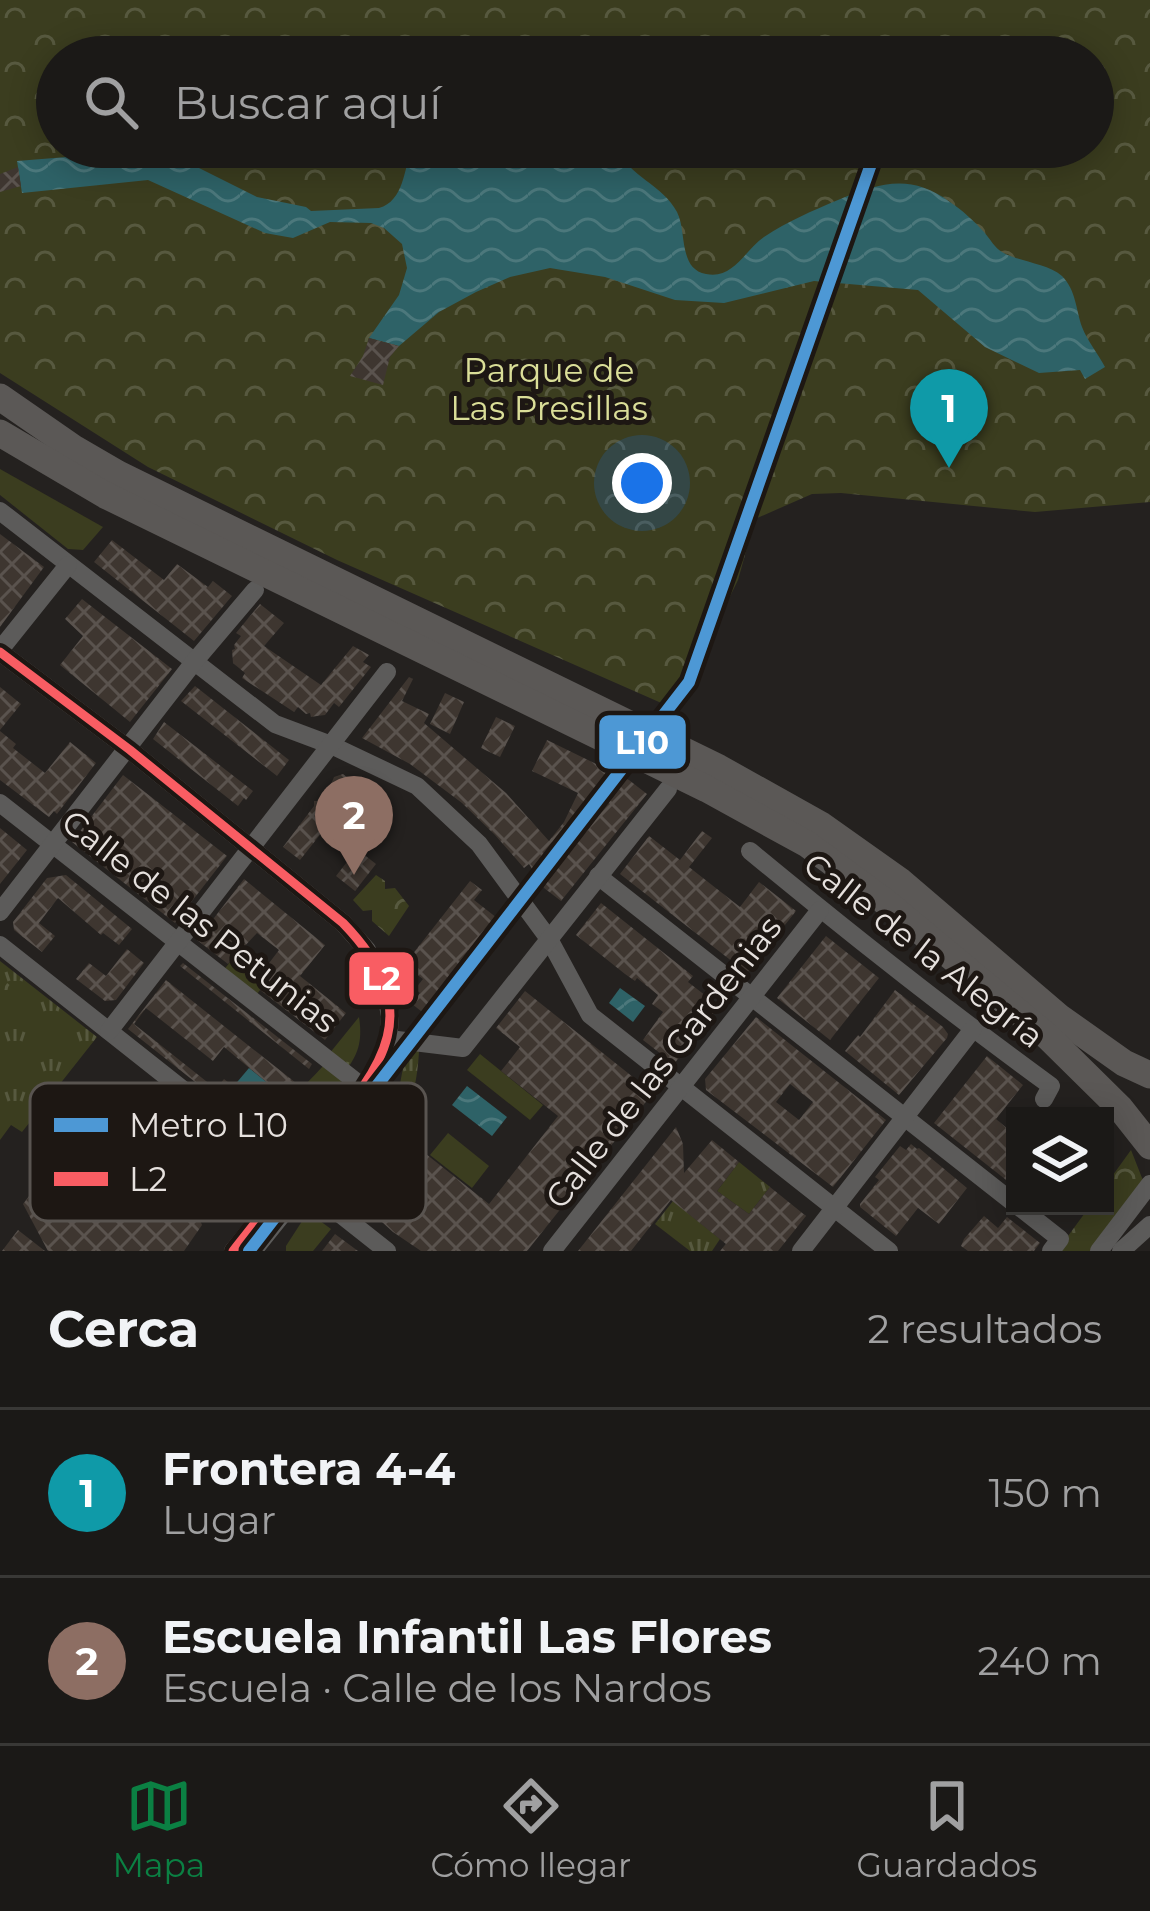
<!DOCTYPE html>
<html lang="es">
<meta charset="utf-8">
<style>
:root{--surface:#1b1917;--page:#282624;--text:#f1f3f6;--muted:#a0a0a1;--line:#393836;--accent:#0b8043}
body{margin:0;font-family:Montserrat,sans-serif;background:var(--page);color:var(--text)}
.controls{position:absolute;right:36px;bottom:36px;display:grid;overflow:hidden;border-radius:0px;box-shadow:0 6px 30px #0003}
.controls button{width:108px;height:108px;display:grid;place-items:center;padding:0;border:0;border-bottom:3px solid var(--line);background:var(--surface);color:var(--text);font:60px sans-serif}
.you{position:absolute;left:642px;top:483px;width:42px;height:42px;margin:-30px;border:9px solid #fff;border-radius:50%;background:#1a73e8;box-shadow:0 0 0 18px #1a73e833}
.badge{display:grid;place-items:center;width:78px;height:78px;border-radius:50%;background:var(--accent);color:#fff;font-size:39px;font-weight:700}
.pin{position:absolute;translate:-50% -99px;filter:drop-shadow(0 3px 6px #0008)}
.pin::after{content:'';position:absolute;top:63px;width:42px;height:36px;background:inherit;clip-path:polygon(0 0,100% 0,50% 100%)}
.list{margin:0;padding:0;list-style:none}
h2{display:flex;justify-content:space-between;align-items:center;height:156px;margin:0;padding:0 48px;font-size:51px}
h2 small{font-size:39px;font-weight:400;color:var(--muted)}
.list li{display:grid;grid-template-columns:78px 1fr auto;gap:36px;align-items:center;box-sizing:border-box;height:168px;padding:0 48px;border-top:3px solid var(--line)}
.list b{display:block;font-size:45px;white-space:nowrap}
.list p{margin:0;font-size:39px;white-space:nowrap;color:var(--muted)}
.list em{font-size:39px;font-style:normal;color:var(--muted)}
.icon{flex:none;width:66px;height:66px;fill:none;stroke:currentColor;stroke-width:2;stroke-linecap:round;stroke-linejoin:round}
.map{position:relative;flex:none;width:1150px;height:1251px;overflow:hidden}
.search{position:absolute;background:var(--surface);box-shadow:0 6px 30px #0003;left:36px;right:36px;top:36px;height:132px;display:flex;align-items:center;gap:30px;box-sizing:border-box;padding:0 42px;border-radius:66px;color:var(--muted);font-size:45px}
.sheet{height:492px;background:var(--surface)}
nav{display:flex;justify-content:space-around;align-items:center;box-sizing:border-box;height:168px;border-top:3px solid var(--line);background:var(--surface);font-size:33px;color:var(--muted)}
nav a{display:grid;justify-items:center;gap:6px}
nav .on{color:var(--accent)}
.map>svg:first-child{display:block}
</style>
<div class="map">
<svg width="1150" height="1251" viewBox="0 0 1150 1251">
<defs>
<pattern id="grass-tufts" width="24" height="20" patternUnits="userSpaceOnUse" patternTransform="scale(3)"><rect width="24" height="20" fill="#3b3d1f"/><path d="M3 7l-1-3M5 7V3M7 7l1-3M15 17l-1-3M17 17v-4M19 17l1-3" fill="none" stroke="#57593f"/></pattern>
<pattern id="forest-crowns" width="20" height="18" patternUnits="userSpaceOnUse" patternTransform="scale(3)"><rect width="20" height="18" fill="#3b3d1f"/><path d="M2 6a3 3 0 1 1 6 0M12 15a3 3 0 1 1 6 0" fill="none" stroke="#57593f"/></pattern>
<pattern id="water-waves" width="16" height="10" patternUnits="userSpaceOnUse" patternTransform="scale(3)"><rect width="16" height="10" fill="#2e6267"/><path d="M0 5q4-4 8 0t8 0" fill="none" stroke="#4c787c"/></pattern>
<pattern id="building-cross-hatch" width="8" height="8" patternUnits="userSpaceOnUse" patternTransform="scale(3)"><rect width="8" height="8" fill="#3e3630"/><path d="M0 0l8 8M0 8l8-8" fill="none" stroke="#5a534e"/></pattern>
</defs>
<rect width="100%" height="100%" fill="#24211f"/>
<g fill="url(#grass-tufts)">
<polygon points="0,961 97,1037 22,1132 11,1125 0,1140"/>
<path d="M359 1017C362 1038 360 1051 347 1069L329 1054Z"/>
<path d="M407 1047 419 1051C417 1090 408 1119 388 1153L367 1138 399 1089Z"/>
<path d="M324 1065 342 1081 282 1152 235 1112C281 1109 294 1098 324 1065Z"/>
<polygon points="739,1162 770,1187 749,1214 717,1191"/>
<polygon points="673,1201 720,1239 712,1251 690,1251 655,1224"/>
<polygon points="308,1212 331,1229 313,1251 286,1251 286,1246"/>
</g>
<g fill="url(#forest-crowns)" fill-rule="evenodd">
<path d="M0 0H1150V502L1035 512 841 493 812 494 755 519 738 580 675 709 337 560 148 467 0 373ZM57 57H1093V147H57Z"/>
<polygon points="376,875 385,881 385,889 395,888 409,906 389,936 372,921 372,910 363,911 353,900"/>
<polygon points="0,977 31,1003 11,1030 0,1027"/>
<polygon points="1131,1150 1144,1183 1090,1251 1057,1251 1090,1206 1105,1206 1105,1186"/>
</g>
<g fill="#3b3d1f">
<polygon points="0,469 103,527 83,550 68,549 0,495"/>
<polygon points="235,956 267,981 254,998 222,972"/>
<polygon points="480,1054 543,1105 530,1120 467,1070"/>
<polygon points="448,1133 489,1166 472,1188 430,1155"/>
</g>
<g fill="url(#water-waves)">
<path d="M412 147H615C630 177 663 185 677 212 687 231 678 269 706 274 733 280 745 250 764 237 788 221 812 211 838 200 880 183 910 173 950 202 962 210 974 221 984 232 990 239 995 248 1002 252 1019 262 1047 263 1062 276 1076 290 1076 310 1082 327 1087 340 1098 354 1105 367L1085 379 1080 370 1039 373 985 347 918 290 814 281 724 303 675 300 605 277 550 268 510 277 476 292 439 312 399 346 369 338 399 295 407 268 402 244 384 228 371 223 330 222 293 238 265 233 148 180 22 193 17 161 153 150 193 165 257 197 306 207 311 211 379 208C404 201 404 169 412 147Z"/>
<polygon points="620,988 645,1006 633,1022 609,1003"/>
<polygon points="249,1068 269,1084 260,1096 245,1097 233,1087"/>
<polygon points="467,1086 507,1117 492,1136 452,1105"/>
</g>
<g fill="url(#building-cross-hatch)" fill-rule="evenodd">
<polygon points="18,167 21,186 0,192 0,174"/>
<polygon points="369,338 399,346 390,357 383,385 350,376 363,356"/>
<polygon points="0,534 44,567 0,627"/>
<polygon points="112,540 164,580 177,564 208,587 213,581 232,596 194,641 94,562"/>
<polygon points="82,599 172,669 130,722 60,665 83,636 65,619"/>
<polygon points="260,604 284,623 264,646 321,685 353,646 369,655 363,662 371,667 339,707 334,703 325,715 317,716 311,717 310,713 306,714 298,707 294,712 242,678 245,673 233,663 232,650 235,649 234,645 241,636 236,633"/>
<polygon points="409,677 413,679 402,701 429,714 424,723 506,793 549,841 564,822 578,793 532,771 547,740 629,780 647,794 561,901 544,888 529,864 524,868 495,835 462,803 410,764 362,738"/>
<polygon points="195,686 289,760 277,776 181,701"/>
<polygon points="0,687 21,704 0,730"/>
<polygon points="445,693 464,702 450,734 430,724"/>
<polygon points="496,717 515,726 500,757 481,748"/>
<polygon points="164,722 253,791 246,800 244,798 238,806 153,739"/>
<polygon points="0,731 16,744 13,748 45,773 70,742 96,763 57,814 54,811 49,817 0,780"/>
<polygon points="343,774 354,783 349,788 354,792 300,860 283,847 314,806 314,801 319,801 324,794 324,789 329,789 334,777"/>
<polygon points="123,775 227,856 175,923 72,842"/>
<polygon points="0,828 27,850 0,884"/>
<polygon points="702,831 712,838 689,867 740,907 759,882 796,911 747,973 620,874 649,836 680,860"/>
<polygon points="357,849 376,864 355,891 336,876"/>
<polygon points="66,875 132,929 119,945 103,933 101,935 58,898 39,923 55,936 42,952 14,930 13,922 47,878"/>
<polygon points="244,879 325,945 300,976 346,1013 325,1040 260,990 271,977 263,971 279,950 257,933 228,964 197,940"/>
<polygon points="470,881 482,890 474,900 506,925 459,985 453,980 426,1015 412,1004 420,993 415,989 423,979 404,965"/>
<polygon points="601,903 693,976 688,982 719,1006 674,1064 643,1040 663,1012 652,1004 658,995 637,978 635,981 625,974 576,935"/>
<polygon points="826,936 879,978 830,1040 777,998"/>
<polygon points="127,949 144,963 116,1000 105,1001 76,979 89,963 106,976"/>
<polygon points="183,963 312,1064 309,1069 180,966"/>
<polygon points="166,980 239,1038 296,1083 281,1094 224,1047 213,1061 146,1008 134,1024 216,1089 224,1079 254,1103 223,1104 128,1029"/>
<polygon points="895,990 943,1027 948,1034 947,1038 899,1095 845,1051 858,1035 860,1037"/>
<polygon points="525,991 653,1093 527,1251 421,1251 393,1232 360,1202 383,1174 392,1181 398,1174 406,1180 426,1154 489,1204 558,1116 501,1071 520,1047 496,1028"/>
<path d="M756 1017 886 1120 833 1187 706 1090 705 1079ZM790 1084 813 1102 799 1120 776 1102Z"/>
<polygon points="987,1056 1023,1085 996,1119 1015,1135 1015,1187 934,1123"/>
<polygon points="82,1127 125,1142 186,1185 202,1225 184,1251 48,1251 23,1204"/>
<polygon points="676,1127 683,1144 684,1173 712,1140 739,1162 717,1191 749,1214 770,1187 806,1216 778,1251 720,1251 726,1244 671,1200 631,1251 578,1251"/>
<polygon points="911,1144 917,1149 919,1148 967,1188 939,1224 918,1208 896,1236 860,1207 860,1204 879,1180 875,1177 900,1146 906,1150"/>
<polygon points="984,1216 998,1228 1007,1217 1040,1243 1034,1251 968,1251 961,1246 964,1239"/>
<polygon points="18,1230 45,1251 2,1251"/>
<polygon points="335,1234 358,1251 322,1251"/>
</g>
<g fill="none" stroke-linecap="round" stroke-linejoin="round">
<g stroke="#5c5b5a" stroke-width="18">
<polyline points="0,511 275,724 331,745 417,786 479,844 549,939 590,1015 889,1251"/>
<polyline points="0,650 68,565"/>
<polyline points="0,652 130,750 343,923 367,950 385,989 390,1016 386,1072 363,1114 253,1251"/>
<polyline points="0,803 363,1087"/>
<path d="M750 851C848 932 948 1011 1051 1086L1044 1099"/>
<polyline points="598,876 1015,1204"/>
<polyline points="0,912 194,662 255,590"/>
<polyline points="0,945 387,1251"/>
<polyline points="109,1031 387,672"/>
<polyline points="389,1039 463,1048 668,789"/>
<polyline points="1018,1206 1060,1239 1051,1251"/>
<polyline points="233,1251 351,1105 367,1080"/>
<polyline points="552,1251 820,910"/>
<polyline points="801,1251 973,1029"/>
<polyline points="1099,1251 1150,1184"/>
<polyline points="1121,1251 1150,1225"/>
</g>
<g stroke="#5b5856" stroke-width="27">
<polyline points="0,397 75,449 118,474 719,768 821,825 900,881 1059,1017 1124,1063 1150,1075"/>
<polyline points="0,433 105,495 707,789 807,844 883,900 1047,1036 1120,1108 1150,1146"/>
</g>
<g stroke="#1d1713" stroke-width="18">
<path id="bus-1" d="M0 652 130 750 343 923C431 1014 380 1069 315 1148 287 1182 260 1217 233 1251"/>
</g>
<use href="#bus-1" stroke="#f95d63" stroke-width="9"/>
<g stroke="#1d1713" stroke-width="21">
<polyline id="metro-1" points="249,1251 689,682 877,147"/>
</g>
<use href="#metro-1" stroke="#4d98d5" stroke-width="12"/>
</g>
<g text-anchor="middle" stroke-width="10" stroke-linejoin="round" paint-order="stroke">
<g font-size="33" fill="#dade98" stroke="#1d1713">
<text x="549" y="382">Parque de<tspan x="549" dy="38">Las Presillas</tspan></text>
</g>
<g font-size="33" fill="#e6e1de" stroke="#1d1713">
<text transform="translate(200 921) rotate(38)" y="12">Calle de las Petunias</text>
<text transform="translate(924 950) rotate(38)" y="12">Calle de la Alegría</text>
<text transform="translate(663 1062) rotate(-52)" y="12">Calle de las Gardenias</text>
</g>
</g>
<rect x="30" y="1083" width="396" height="138" rx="18" fill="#1d1713" stroke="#595450" stroke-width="3"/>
<rect x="54" y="1118" width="54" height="14" fill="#4d98d5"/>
<rect x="54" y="1172" width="54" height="14" fill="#f95d63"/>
<g font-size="33" fill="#e6e1de">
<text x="129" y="1137">Metro L10</text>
<text x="129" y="1191">L2</text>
</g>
<g stroke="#1d1713" stroke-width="4.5">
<rect x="597" y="713" width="91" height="58" rx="12" fill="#4d98d5"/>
<rect x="347" y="950" width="69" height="57" rx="12" fill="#f95d63"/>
</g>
<g font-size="33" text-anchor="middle" font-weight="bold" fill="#fff">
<text x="642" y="754">L10</text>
<text x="381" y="990">L2</text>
</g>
</svg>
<div class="controls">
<button><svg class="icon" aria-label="layers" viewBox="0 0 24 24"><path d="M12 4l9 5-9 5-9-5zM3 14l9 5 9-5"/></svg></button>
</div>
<div class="you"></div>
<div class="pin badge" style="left:949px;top:468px;background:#0f9aa8">1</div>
<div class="pin badge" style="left:354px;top:875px;background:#8d6e63">2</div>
<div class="search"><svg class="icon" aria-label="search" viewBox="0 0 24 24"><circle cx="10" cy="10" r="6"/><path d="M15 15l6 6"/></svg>Buscar aquí</div>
</div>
<section class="sheet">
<h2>Cerca<small>2 resultados</small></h2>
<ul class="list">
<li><span class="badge" style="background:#0f9aa8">1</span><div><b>Frontera 4-4</b><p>Lugar</p></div><em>150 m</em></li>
<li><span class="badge" style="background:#8d6e63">2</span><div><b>Escuela Infantil Las Flores</b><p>Escuela · Calle de los Nardos</p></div><em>240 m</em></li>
</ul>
</section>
<nav>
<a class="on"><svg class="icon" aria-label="map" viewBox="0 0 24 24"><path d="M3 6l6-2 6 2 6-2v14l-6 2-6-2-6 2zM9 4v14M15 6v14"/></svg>Mapa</a>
<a><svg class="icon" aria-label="directions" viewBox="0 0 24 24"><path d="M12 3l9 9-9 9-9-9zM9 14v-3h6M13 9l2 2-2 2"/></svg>Cómo llegar</a>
<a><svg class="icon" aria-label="saved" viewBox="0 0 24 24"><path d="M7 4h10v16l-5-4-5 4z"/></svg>Guardados</a>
</nav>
